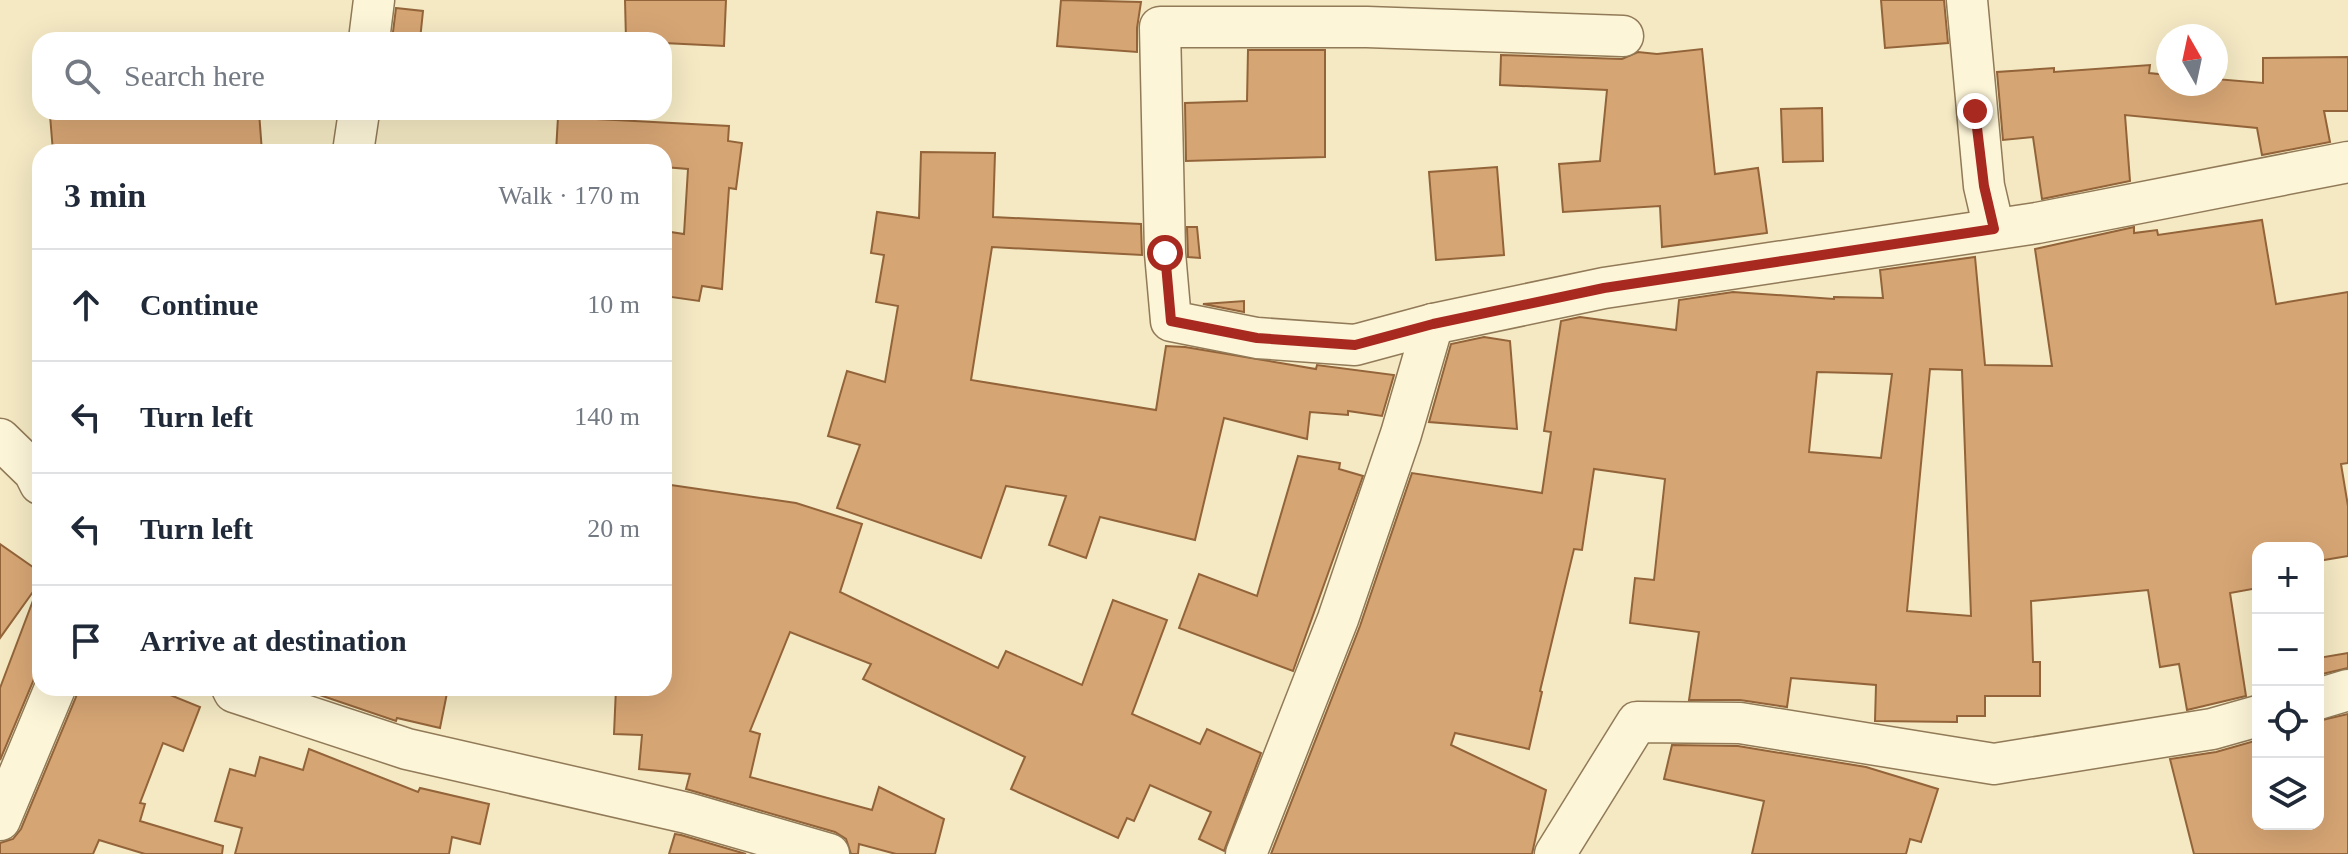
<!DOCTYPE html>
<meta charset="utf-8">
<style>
:root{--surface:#fff;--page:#f2f2f3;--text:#1f2937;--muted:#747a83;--line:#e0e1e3}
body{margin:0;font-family:Georgia,serif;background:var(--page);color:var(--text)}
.controls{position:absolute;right:24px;bottom:24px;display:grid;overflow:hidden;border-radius:16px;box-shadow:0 8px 32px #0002}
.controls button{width:72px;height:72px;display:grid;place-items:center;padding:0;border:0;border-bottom:2px solid var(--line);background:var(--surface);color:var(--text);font:40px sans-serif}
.compass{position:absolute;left:2156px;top:24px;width:72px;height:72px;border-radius:50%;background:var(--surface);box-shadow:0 8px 32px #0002;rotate:351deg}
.stop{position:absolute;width:24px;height:24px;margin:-18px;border:6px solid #a8291f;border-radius:50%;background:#fff}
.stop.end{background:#a8291f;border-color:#fff;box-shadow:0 2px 8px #0008}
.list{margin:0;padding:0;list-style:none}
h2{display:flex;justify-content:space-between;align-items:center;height:104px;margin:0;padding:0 32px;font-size:34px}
h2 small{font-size:26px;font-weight:400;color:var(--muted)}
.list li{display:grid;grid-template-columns:52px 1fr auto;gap:24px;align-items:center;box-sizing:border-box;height:112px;padding:0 32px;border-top:2px solid var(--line)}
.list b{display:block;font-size:30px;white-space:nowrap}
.list em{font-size:26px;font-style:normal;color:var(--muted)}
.icon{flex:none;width:44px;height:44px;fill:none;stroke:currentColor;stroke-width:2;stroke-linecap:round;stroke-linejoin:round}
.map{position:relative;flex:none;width:2348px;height:854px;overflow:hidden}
.search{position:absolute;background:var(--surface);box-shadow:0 8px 32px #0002;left:32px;top:32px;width:640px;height:88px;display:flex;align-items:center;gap:20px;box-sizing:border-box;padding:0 28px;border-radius:24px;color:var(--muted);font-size:30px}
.panel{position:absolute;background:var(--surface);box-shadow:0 8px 32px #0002;left:32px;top:144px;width:640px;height:552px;border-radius:24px}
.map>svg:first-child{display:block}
</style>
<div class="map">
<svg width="2348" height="854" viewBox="0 0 2348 854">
<rect width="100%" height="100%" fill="#f4e9c3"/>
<g fill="#d6a574" stroke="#936439" stroke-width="2" fill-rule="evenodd">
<polygon points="625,0 726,0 724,46 664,43 664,40 626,40"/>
<polygon points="1061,0 1141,2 1137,28 1137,52 1057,46"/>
<polygon points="1881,0 1944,0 1948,43 1885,48"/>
<polygon points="396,8 423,11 420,40 392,40"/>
<polygon points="1702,49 1715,174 1758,168 1767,233 1662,247 1660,206 1563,212 1559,164 1600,161 1607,90 1500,85 1501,55 1622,59 1638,52 1657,54"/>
<polygon points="1248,50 1325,50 1325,157 1186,161 1185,103 1247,101"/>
<polygon points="2348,57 2348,111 2324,111 2330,142 2262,155 2257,128 2125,115 2130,181 2042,199 2033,137 2003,140 1997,72 2054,68 2054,72 2150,65 2149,73 2168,75 2168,84 2216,84 2216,79 2263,83 2263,58"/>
<polygon points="1822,108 1823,161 1783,162 1781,109"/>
<polygon points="94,112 259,112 262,152 53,152 50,115"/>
<polygon points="558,117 729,126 728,141 742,143 736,189 729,188 722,289 702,286 699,301 664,296 664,231 684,234 688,169 664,167 664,152 556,152"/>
<polygon points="921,152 995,153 993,217 1141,224 1142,255 992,247 971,380 1156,410 1166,346 1185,347 1316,369 1317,365 1394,375 1382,416 1348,411 1348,415 1310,412 1307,439 1224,418 1195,540 1100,517 1086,558 1049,545 1066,496 1006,486 981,558 837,508 860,445 828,436 847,371 885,382 898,306 876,302 884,255 871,253 877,212 919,218"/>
<polygon points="1497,167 1504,255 1436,260 1429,172"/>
<path d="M2262 220 2276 304 2348 292V463L2341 464 2348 506V556L2318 561V548H2258V588L2230 593 2246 696 2187 710 2179 664 2160 667 2148 590 2031 601 2033 662H2040V696H1985V716H1957V722L1875 721 1876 685 1791 678 1787 707 1740 700H1689L1699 632 1630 623 1635 578 1654 580 1665 479 1594 469 1582 550 1574 549 1540 691 1542 692 1529 749 1455 733 1451 745 1546 790 1532 854H1271L1360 626 1412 473 1542 493 1551 432 1544 431 1561 321 1580 317 1676 330 1679 300 1733 292 1834 299V297L1883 298 1880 270 1975 257 1985 365 2052 366 2035 249 2134 227V233L2157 230 2158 235ZM1930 369 1962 370 1971 616 1907 611ZM1817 372 1892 374 1881 458 1809 452Z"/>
<polygon points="1187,227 1197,227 1200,258 1188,257"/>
<polygon points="1244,301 1244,312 1203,304"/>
<polygon points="1484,337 1510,341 1517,429 1429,422 1451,344"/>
<polygon points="1298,456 1340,463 1339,469 1363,476 1293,671 1179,628 1199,574 1257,596"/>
<polygon points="664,484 796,503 862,524 840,592 998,668 1006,651 1082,685 1113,600 1167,620 1132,714 1200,744 1207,729 1261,753 1224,851 1199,839 1211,812 1150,785 1134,821 1127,818 1118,838 1011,789 1025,757 863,679 871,664 790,632 750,731 760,734 750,777 872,810 879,787 944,819 935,854 896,854 859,844 858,854 851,854 846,839 835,832 686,789 690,774 639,769 642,735 614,734 616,688 664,688"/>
<polygon points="0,544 40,572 40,582 0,638"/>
<polygon points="37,590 40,591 40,671 34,679 0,760 0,688"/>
<polygon points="2348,653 2348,668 2318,675 2318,658"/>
<polygon points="78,688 153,688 200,707 183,751 163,743 140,803 145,804 140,821 223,846 222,854 145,854 99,840 93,854 0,854 0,843 13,839 21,829 76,697"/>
<polygon points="299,688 448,688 440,728 397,718 396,721"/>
<polygon points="2348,714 2348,854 2194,854 2170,759 2216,752 2258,740 2258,824 2318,824 2318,721"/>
<polygon points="1672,745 1738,746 1866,767 1938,789 1921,842 1910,839 1906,854 1752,854 1764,801 1664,779"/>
<polygon points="309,749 418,792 420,788 489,804 480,844 452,837 449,854 235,854 242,828 215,821 230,769 255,776 260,757 303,770"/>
<polygon points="675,834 681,835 746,854 669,854"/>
</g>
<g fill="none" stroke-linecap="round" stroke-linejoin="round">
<g stroke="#917a57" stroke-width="43">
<g id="minor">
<polyline points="1967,0 1984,186 1994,229"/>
<polyline points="1623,36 1367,27 1160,27 1165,253 1171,321 1257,338 1355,345 1433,324 1604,288 2037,223 2348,162"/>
<polyline points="369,40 374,0"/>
<polyline points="353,152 359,112"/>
<polyline points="0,439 34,472 40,484"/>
<polyline points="232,688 234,692 407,749 687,813 829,854"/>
<polyline points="2318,699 2348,690"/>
<polyline points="0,820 55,688"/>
<polyline points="1246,854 1338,619 1401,434 1433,324"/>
<polyline points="1555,854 1637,722 1740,723 1994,764 2212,729 2258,716"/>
</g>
</g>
<use href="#minor" stroke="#fdf5d8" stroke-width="40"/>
</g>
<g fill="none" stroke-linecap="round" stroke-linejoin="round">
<polyline stroke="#a8291f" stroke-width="10" points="1165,253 1171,321 1257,338 1355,345 1433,324 1604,288 1994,229 1984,186 1975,111"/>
</g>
</svg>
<div class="controls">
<button>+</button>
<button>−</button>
<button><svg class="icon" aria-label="locate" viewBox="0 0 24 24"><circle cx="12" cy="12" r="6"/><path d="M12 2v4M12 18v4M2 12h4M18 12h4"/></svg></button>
<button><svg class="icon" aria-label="layers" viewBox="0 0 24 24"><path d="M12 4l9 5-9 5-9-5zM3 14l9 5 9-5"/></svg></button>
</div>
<svg class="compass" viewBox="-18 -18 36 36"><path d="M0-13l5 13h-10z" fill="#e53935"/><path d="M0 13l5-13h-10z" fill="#747a83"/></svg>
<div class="stop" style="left:1165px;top:253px"></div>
<div class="stop end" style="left:1975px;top:111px"></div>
<div class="search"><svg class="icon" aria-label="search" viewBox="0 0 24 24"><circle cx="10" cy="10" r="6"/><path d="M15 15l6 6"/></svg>Search here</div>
<section class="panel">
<h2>3 min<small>Walk · 170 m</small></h2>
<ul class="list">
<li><svg class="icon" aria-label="ahead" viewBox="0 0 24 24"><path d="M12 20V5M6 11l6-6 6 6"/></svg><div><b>Continue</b></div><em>10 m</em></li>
<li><svg class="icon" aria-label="left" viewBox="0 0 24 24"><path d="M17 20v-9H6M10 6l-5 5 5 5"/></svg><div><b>Turn left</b></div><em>140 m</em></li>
<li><svg class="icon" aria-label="left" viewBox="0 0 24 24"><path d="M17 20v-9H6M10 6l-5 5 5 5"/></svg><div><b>Turn left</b></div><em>20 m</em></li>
<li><svg class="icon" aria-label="arrive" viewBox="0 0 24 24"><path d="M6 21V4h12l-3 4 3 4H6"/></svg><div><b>Arrive at destination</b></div></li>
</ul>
</section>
</div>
